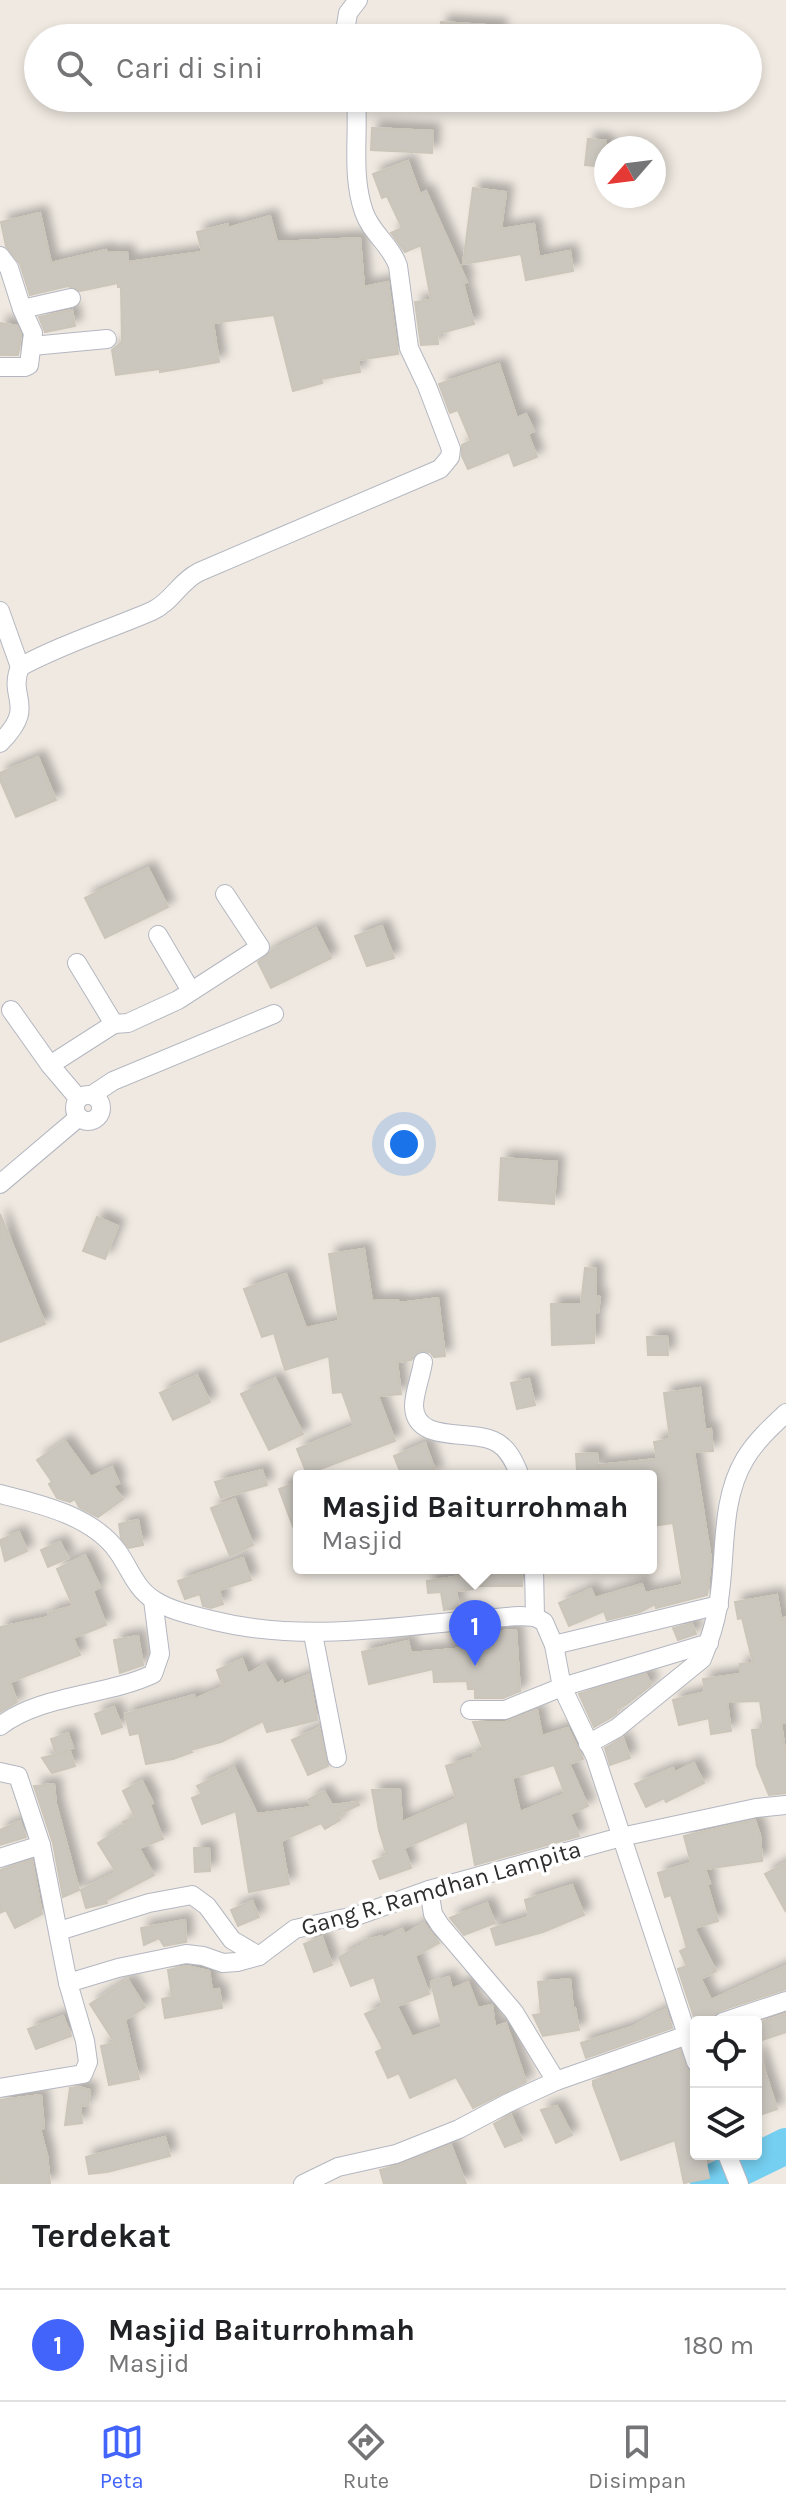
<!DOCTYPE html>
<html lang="id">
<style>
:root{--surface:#fff;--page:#f6f6f6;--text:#202124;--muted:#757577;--line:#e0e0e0;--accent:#4264fb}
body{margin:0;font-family:Karla,sans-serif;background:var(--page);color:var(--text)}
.controls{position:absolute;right:24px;bottom:24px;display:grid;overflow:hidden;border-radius:8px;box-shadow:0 4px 12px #0003}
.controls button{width:72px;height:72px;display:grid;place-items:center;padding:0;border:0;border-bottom:2px solid var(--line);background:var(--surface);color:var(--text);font:40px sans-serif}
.compass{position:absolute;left:594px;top:136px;width:72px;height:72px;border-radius:50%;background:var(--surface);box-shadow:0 4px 12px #0003;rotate:242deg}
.you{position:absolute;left:404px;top:1144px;width:28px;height:28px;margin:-20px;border:6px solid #fff;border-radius:50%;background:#1a73e8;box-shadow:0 0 0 12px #1a73e833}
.badge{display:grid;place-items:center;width:52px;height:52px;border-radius:50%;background:var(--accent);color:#fff;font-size:26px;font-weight:700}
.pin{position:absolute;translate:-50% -66px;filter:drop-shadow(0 2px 4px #0008)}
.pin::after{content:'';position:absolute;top:42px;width:28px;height:24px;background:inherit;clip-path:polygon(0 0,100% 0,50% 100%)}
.popup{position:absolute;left:293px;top:1470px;width:364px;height:104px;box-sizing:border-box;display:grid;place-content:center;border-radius:8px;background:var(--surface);filter:drop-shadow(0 2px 6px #0005);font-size:26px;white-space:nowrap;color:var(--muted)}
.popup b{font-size:30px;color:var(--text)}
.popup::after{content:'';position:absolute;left:50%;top:100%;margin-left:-16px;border:16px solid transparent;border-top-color:var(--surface)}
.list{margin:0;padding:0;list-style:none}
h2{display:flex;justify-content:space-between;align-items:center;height:104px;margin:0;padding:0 32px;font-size:34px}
h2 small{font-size:26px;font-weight:400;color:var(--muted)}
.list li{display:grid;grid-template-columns:52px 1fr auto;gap:24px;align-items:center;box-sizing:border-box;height:112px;padding:0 32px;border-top:2px solid var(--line)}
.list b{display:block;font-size:30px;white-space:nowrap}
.list p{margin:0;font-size:26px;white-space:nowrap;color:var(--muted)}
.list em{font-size:26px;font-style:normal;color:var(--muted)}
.icon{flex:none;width:44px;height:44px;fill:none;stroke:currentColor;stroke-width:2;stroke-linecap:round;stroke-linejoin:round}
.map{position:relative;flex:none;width:786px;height:2184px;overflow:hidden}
.search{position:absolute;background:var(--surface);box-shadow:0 4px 12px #0003;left:24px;right:24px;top:24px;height:88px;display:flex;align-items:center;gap:20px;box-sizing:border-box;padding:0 28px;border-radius:44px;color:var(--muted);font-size:30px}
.sheet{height:216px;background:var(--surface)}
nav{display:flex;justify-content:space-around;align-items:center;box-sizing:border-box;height:112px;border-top:2px solid var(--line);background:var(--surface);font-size:22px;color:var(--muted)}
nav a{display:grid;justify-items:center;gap:4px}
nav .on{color:var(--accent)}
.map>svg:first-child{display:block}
</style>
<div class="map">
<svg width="786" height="2184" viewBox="0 0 786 2184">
<defs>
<filter id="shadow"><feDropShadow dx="7" dy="-7" stdDeviation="4" flood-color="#0004"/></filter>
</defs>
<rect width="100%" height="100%" fill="#efe9e1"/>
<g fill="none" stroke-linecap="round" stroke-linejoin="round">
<polyline stroke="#75cff0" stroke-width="36" points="708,2184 786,2146"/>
</g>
<g fill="#cbc7bf" stroke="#cbc5ba" stroke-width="2" fill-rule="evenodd" filter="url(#shadow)">
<polygon points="441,22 500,26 499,38 440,38"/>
<polygon points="372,128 433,131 432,153 371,150"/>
<polygon points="588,139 606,141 606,167 585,165"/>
<polygon points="408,161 420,194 426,191 467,282 463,283 474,324 437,334 438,344 421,345 415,302 431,300 421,245 405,252 391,233 402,228 387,196 382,198 373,174"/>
<polygon points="473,188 506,192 501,229 534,224 539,257 570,251 573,271 526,280 521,254 463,264"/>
<polygon points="40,213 51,263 106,250 107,253 127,252 128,262 202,252 197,232 228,224 228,228 270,216 277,242 360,238 364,287 388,282 398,354 358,360 360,372 321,379 322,383 293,391 274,315 213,323 219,362 160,372 160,369 116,375 112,350 122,342 121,287 118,287 118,283 80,291 68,286 30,295 20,264 6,246 1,222"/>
<polygon points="72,310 75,326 45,332 39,317"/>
<polygon points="0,323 17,326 21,335 18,355 0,355"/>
<polygon points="499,364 517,418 526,414 534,431 528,434 537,457 514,466 509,452 468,469 462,456 462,445 471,441 458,410 450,413 439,384"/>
<polygon points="38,757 56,800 16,817 0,780 0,773"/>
<polygon points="148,868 168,907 105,938 85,898"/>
<polygon points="382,926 394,958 367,966 355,936"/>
<polygon points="316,928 331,958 271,988 258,962 271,951"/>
<polygon points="501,1158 557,1162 554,1204 499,1200"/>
<polygon points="0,1214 45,1324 0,1342"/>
<polygon points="97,1217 118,1226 105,1259 83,1251"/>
<polygon points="364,1249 372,1301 398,1300 399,1303 438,1298 445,1356 434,1357 430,1352 420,1351 411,1360 397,1362 401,1394 378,1396 395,1441 307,1474 297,1449 354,1426 342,1392 333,1393 329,1356 285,1370 274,1333 262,1337 244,1289 286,1274 306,1328 339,1321 329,1254"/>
<polygon points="585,1268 596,1269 596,1296 600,1297 598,1313 595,1313 594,1343 552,1345 551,1304 581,1304"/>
<polygon points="667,1336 668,1355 648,1355 647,1337"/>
<polygon points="197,1375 210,1402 173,1420 160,1393"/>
<polygon points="275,1378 303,1434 269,1450 241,1394"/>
<polygon points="529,1379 535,1405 517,1409 511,1383"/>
<polygon points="700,1388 705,1430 711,1429 713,1451 694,1452 711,1559 707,1595 656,1608 655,1604 640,1612 607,1620 604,1611 569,1626 559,1603 591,1589 595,1598 642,1584 645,1593 683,1585 673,1523 651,1526 651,1476 599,1476 599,1465 657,1459 654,1442 670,1439 664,1393"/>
<polygon points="65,1441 91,1477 112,1467 119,1483 113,1486 123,1499 98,1517 79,1507 75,1499 70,1502 57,1498 49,1484 52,1482 37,1460"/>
<polygon points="425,1443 436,1473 428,1476 402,1476 394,1456"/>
<polygon points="597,1453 598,1469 577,1470 576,1454"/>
<polygon points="262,1470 267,1485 221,1498 215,1482"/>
<polygon points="295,1483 299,1495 297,1537 279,1489"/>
<polygon points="235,1499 253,1545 230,1556 211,1508"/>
<polygon points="138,1520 143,1545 129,1548 121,1538 119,1524"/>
<polygon points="19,1532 27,1551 5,1561 0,1540"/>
<polygon points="60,1542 68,1558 48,1567 41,1550"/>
<polygon points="85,1555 100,1587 93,1591 106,1625 73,1638 80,1655 10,1682 17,1702 0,1712 0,1627 49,1617 48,1613 73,1606 57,1569"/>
<polygon points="243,1558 251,1580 219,1590 223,1604 211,1608 203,1606 200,1594 185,1599 178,1581"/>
<polygon points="461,1568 521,1568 522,1586 474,1586 475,1589 456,1591 459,1608 444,1610 441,1592 428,1593 427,1581 461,1576"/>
<polygon points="777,1595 781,1619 786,1617 786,1723 781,1723 786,1758 786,1793 769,1795 757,1766 752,1730 764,1729 760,1701 727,1702 731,1731 711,1734 709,1718 679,1725 673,1700 705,1692 703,1679 740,1674 740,1664 753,1663 742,1618 738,1619 735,1602"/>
<polygon points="692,1624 696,1634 678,1640 673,1628"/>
<polygon points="516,1630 520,1691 503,1698 475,1698 475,1689 468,1689 467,1681 434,1682 433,1669 369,1684 362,1652 408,1641 411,1653 465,1648 464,1634"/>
<polygon points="138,1636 143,1665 120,1673 114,1640"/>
<polygon points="242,1659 248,1674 265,1664 277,1684 282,1681 284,1685 309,1675 317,1720 267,1732 263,1721 221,1742 190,1750 192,1752 173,1759 146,1764 139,1733 130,1735 125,1714 194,1695 195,1699 223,1687 217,1670"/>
<polygon points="646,1674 651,1685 627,1704 616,1709 617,1713 610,1718 594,1727 579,1694"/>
<polygon points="114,1707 122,1727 102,1734 95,1714"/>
<path d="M537 1710 542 1736 568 1728 583 1759 569 1764 588 1806 570 1814 579 1836 475 1865 467 1821 404 1848 411 1868 380 1879 373 1861 387 1856 379 1830 372 1790 400 1789 402 1822 456 1799 446 1766 474 1757 473 1753 484 1751 473 1722H506ZM554 1765 565 1794 520 1812 512 1778Z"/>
<polygon points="319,1728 328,1766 308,1775 292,1740"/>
<polygon points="68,1733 73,1748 56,1754 51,1739"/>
<polygon points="623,1738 630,1758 610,1765 605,1748"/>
<polygon points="70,1751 75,1766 52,1773 42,1758"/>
<polygon points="694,1763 704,1783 666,1802 664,1798 646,1807 635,1784 673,1768 675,1772"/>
<polygon points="233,1765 257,1814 312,1807 308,1800 324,1791 332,1805 358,1802 359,1805 337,1815 340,1820 325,1829 321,1823 281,1841 289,1884 249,1892 236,1811 202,1824 192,1798 202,1794 197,1786 231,1770 230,1766"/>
<polygon points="142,1781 153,1803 150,1805 163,1839 134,1850 140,1850 154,1875 106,1900 107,1903 86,1908 81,1890 116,1872 98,1843 125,1826 123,1822 135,1817 123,1791"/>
<polygon points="54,1784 56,1804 79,1890 63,1897 53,1843 34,1786"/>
<polygon points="755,1820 760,1835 762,1861 705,1869 710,1883 707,1884 718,1921 694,1928 716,1971 701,1979 711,2000 786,1966 786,1989 719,2011 711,2020 695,2020 678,1969 687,1966 680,1951 687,1948 671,1895 665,1897 658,1873 691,1863 684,1836"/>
<polygon points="20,1821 26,1837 0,1845 0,1830"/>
<polygon points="194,1848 209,1848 210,1871 195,1872"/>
<polygon points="32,1860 42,1914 15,1928 6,1910 0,1913 0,1870"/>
<polygon points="786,1863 786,1912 765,1874"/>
<polygon points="572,1885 584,1915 543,1932 496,1945 491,1929 529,1917 525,1900"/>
<polygon points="252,1901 259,1917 238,1926 231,1910"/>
<polygon points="487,1903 495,1923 464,1935 450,1918"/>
<polygon points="185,1920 186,1942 164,1946 159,1938 144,1945 141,1928"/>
<polygon points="424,1923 439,1943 415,1956 429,1994 397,2006 412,2037 442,2027 431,1982 449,1977 452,1989 468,1982 478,2008 492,2005 495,2027 506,2023 526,2082 473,2108 456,2077 410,2098 399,2073 388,2078 376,2052 383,2049 365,2014 383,2006 374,1977 351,1986 339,1957 364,1944 363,1941 382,1936 383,1938 402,1929 405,1934"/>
<polygon points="322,1937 332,1965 314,1972 304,1944"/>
<polygon points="187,1966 209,1971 212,1990 219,1989 222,2008 165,2018 162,1999 172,1997 168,1970"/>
<polygon points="570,1979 573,2009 575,2008 579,2030 543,2036 533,2015 541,2014 538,1982"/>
<polygon points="128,1980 145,2007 125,2020 139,2079 109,2085 101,2046 115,2043 90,2004"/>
<polygon points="666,2009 672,2028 586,2058 581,2043 632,2027"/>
<polygon points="786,2014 786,2032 756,2042 756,2024"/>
<polygon points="63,2016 71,2036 36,2049 28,2029"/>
<polygon points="680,2050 688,2070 696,2074 696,2156 704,2154 709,2178 684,2183 675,2140 621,2160 593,2085 593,2081"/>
<polygon points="759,2053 777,2109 756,2116 756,2054"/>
<polygon points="78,2087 90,2090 88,2106 80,2105 82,2123 65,2125 70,2088"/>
<polygon points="41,2095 44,2128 40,2129 47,2155 50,2184 0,2184 0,2100"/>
<polygon points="557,2106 572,2135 556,2143 541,2110"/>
<polygon points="511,2115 522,2140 505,2147 494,2124"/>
<polygon points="165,2137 170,2156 107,2172 89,2174 86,2157"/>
<polygon points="451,2145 466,2184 384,2184 380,2170 400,2165"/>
</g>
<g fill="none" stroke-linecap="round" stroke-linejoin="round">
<g stroke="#b4b7c1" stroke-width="20">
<g id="minor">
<polyline points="344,38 348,13 358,0"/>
<polyline points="0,256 9,268 22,309 33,333 29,365 25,367 0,367"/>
<polyline points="22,309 71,298"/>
<polyline points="32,346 107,339"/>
<polyline points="0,611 20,667"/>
<path d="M0 743C38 705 7 699 20 667 62 644 108 630 152 611 172 602 179 582 199 572L440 469 450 457 451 449 427 386 409 348 398 266C391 245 371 233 364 212 351 175 359 136 356 98"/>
<polyline points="158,935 191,991"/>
<polyline points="77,963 114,1024"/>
<polyline points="11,1010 50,1065"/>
<circle cx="88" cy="1108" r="13"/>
<polyline points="92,1095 113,1081 274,1014"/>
<polyline points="78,1098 50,1065 114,1024 128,1023 178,1000 260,947 225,894"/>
<polyline points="0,1184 79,1117"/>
<path d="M423 1362C421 1376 414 1393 414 1406 415 1444 470 1429 494 1441 508 1447 515 1463 520 1476"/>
<path d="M0 1494C40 1504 93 1516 118 1552 130 1569 136 1589 154 1600 171 1611 192 1615 211 1620 314 1646 417 1622 520 1616L535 1617 544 1622 554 1645 562 1687 595 1756 696 2062"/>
<polyline points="534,1568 535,1617"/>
<polyline points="313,1634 337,1758"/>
<polyline points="554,1645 719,1605"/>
<polyline points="470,1710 505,1710 562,1687 709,1643"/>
<path d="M0 1726C42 1694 107 1696 153 1674L160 1654 153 1600"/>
<path d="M588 1744 617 1728 702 1659C709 1642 715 1624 718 1606 727 1558 719 1502 745 1459 755 1442 771 1427 786 1413"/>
<polyline points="0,1772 18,1776 41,1845"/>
<polyline points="0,1858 41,1845 68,1983 85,2041 88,2062 83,2074 0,2088"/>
<polyline points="429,1890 433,1914 440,1925 514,2012 556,2081"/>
<polyline points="59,1931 149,1903 192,1895 207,1906 232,1940 259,1956"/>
<polyline points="68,1983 118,1968 186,1954 203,1956 223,1963 237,1962 259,1956 295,1929 359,1915 429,1890 621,1837 756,1808 786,1805"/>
<polyline points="723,2022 786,2001"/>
<polyline points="727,2154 739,2184"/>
<polyline points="303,2184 338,2167 396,2154 459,2129 508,2103 556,2081 696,2032"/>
</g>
</g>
<use href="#minor" stroke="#fff" stroke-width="18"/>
</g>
<g text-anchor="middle" stroke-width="7" stroke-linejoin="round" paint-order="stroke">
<g font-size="24" fill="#2e2e2e" stroke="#fff">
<text transform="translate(441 1888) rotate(-16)" y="8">Gang R. Ramdhan Lampita</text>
</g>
</g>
</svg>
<div class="controls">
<button><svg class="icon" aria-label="locate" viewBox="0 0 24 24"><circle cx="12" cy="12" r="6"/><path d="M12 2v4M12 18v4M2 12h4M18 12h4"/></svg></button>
<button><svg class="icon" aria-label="layers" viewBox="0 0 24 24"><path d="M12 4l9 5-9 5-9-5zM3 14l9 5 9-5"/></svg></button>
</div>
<svg class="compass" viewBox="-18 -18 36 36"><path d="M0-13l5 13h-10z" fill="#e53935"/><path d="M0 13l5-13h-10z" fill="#757577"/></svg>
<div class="you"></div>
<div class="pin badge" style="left:475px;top:1666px">1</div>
<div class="popup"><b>Masjid Baiturrohmah</b>Masjid</div>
<div class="search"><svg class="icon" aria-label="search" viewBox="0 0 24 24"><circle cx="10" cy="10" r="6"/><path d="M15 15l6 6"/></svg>Cari di sini</div>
</div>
<section class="sheet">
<h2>Terdekat<small></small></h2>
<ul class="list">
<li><span class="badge">1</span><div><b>Masjid Baiturrohmah</b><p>Masjid</p></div><em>180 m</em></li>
</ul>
</section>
<nav>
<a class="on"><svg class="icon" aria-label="map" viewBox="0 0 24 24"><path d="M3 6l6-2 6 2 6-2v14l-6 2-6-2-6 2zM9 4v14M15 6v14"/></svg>Peta</a>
<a><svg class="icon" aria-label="directions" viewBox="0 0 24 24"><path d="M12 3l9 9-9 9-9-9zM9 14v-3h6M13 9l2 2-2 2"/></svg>Rute</a>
<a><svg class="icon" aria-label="saved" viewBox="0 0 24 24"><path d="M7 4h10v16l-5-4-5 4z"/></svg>Disimpan</a>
</nav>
